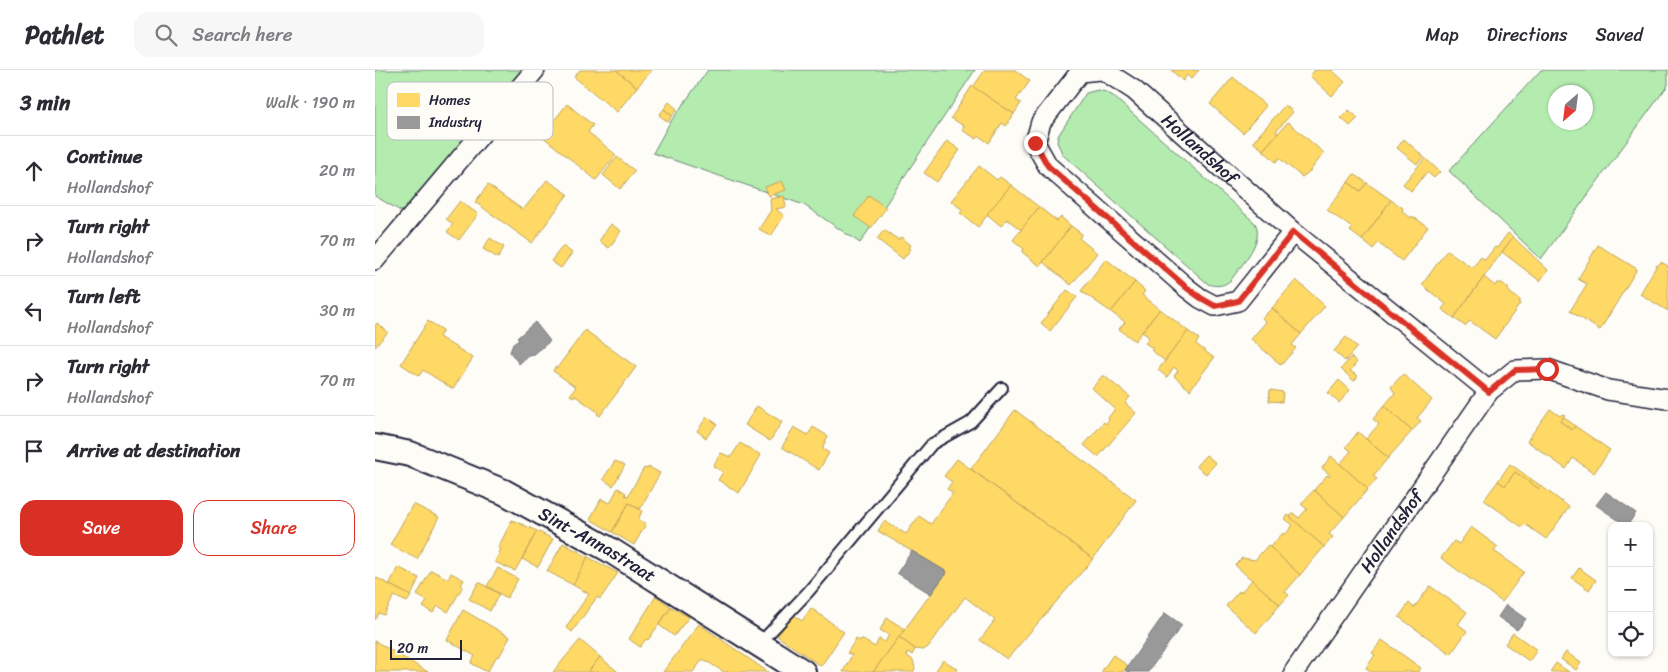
<!DOCTYPE html>
<meta charset="utf-8">
<style>
:root{--surface:#fff;--page:#f7f7f7;--text:#2b2b33;--muted:#7c7c81;--line:#e1e1e2;--accent:#d93025}
body{margin:0;font-family:Sriracha,sans-serif;background:var(--page);color:var(--text)}
.controls{position:absolute;right:15px;bottom:15px;display:grid;overflow:hidden;border-radius:10px;box-shadow:0 1px 4px #0004}
.controls button{width:45px;height:45px;display:grid;place-items:center;padding:0;border:0;border-bottom:1px solid var(--line);background:var(--surface);color:var(--text);font:25px sans-serif}
.compass{position:absolute;left:1173px;top:15px;width:45px;height:45px;border-radius:50%;background:var(--surface);box-shadow:0 1px 4px #0004;rotate:208deg}
.scale{position:absolute;left:15px;bottom:12px;width:72px;box-sizing:border-box;padding-left:5px;border:2px solid #22223b;border-top:0;font-size:14px;line-height:18px;white-space:nowrap;color:#22223b;-webkit-text-stroke:4px #fdfcf7;paint-order:stroke}
.stop{position:absolute;width:15px;height:15px;margin:-11px;border:4px solid #d93025;border-radius:50%;background:#fff}
.stop.end{background:#d93025;border-color:#fff;box-shadow:0 1px 5px #0008}
.list{margin:0;padding:0;list-style:none}
h2{display:flex;justify-content:space-between;align-items:center;height:65px;margin:0;padding:0 20px;font-size:21px}
h2 small{font-size:16px;font-weight:400;color:var(--muted)}
.list li{display:grid;grid-template-columns:32px 1fr auto;gap:15px;align-items:center;box-sizing:border-box;height:70px;padding:0 20px;border-top:1px solid var(--line)}
.list b{display:block;font-size:19px;white-space:nowrap}
.list p{margin:0;font-size:16px;white-space:nowrap;color:var(--muted)}
.list em{font-size:16px;font-style:normal;color:var(--muted)}
.actions{display:flex;gap:10px;padding:15px 20px}
.actions a{flex:1;padding:11px 0;border:1px solid var(--accent);border-radius:15px;text-align:center;font-size:18px;color:var(--accent)}
.actions .main{background:var(--accent);color:#fff}
.icon{flex:none;width:28px;height:28px;fill:none;stroke:currentColor;stroke-width:2;stroke-linecap:round;stroke-linejoin:round}
.map{position:relative;flex:none;width:1293px;height:602px;overflow:hidden}
header{display:flex;align-items:center;gap:30px;box-sizing:border-box;height:70px;padding:0 25px;background:var(--surface);border-bottom:1px solid var(--line)}
header strong{font-size:24px}
nav{display:flex;gap:28px;margin-inline-start:auto;font-size:18px}
.search{width:350px;height:45px;background:var(--page);display:flex;align-items:center;gap:12px;box-sizing:border-box;padding:0 18px;border-radius:15px;color:var(--muted);font-size:19px}
main{display:flex}
aside{flex:1;background:var(--surface)}
.map>svg:first-child{display:block}
</style>
<header>
<strong>Pathlet</strong>
<div class="search"><svg class="icon" aria-label="search" viewBox="0 0 24 24"><circle cx="10" cy="10" r="6"/><path d="M15 15l6 6"/></svg>Search here</div>
<nav><a>Map</a><a>Directions</a><a>Saved</a></nav>
</header>
<main>
<aside>
<h2>3 min<small>Walk · 190 m</small></h2>
<ul class="list">
<li><svg class="icon" aria-label="ahead" viewBox="0 0 24 24"><path d="M12 20V5M6 11l6-6 6 6"/></svg><div><b>Continue</b><p>Hollandshof</p></div><em>20 m</em></li>
<li><svg class="icon" aria-label="right" viewBox="0 0 24 24"><path d="M7 20v-9h11M14 6l5 5-5 5"/></svg><div><b>Turn right</b><p>Hollandshof</p></div><em>70 m</em></li>
<li><svg class="icon" aria-label="left" viewBox="0 0 24 24"><path d="M17 20v-9H6M10 6l-5 5 5 5"/></svg><div><b>Turn left</b><p>Hollandshof</p></div><em>30 m</em></li>
<li><svg class="icon" aria-label="right" viewBox="0 0 24 24"><path d="M7 20v-9h11M14 6l5 5-5 5"/></svg><div><b>Turn right</b><p>Hollandshof</p></div><em>70 m</em></li>
<li><svg class="icon" aria-label="arrive" viewBox="0 0 24 24"><path d="M6 21V4h12l-3 4 3 4H6"/></svg><div><b>Arrive at destination</b></div></li>
</ul>
<div class="actions"><a class="main">Save</a><a>Share</a></div>
</aside>
<div class="map">
<svg width="1293" height="602" viewBox="0 0 1293 602">
<rect width="100%" height="100%" fill="#fdfcf7"/>
<filter id="ink" filterUnits="userSpaceOnUse"><feTurbulence type="fractalNoise" baseFrequency=".02" numOctaves="2"/><feDisplacementMap in="SourceGraphic" scale="10" xChannelSelector="R" yChannelSelector="G"/><feConvolveMatrix kernelMatrix="1 2 1 2 8 2 1 2 1" color-interpolation-filters="sRGB"/></filter>
<g filter="url(#ink)">
<g fill="#b4ecaf" stroke="#6b8775" fill-rule="evenodd">
<polygon points="0,0 147,0 29,143 0,126"/>
<polygon points="333,0 600,0 485,173 429,135 278,83 294,54"/>
<path d="M1166 0H1293V15L1166 189 1074 101ZM1180 22H1210V52H1180Z"/>
<path d="M723 20 731 22 738 26 880 153C890 171 866 195 856 210 849 216 842 217 833 214L688 85 682 72 683 66 711 23Z"/>
</g>
<g fill="#ffd966" stroke="#bda259">
<polygon points="205,0 241,0 262,17 242,42 199,7"/>
<polygon points="241,0 277,0 262,17"/>
<polygon points="610,0 640,0 655,11 641,30 646,33 639,44 598,17"/>
<polygon points="796,0 824,0 816,9 812,5 808,11"/>
<polygon points="940,0 957,0 970,12 957,26 935,6"/>
<polygon points="858,7 891,36 868,63 835,34"/>
<polygon points="597,16 639,44 631,56 627,53 614,73 604,66 602,69 587,60 589,56 576,48"/>
<polygon points="294,32 302,39 297,46 289,39"/>
<polygon points="192,34 218,55 213,62 241,85 221,110 167,66"/>
<polygon points="910,35 918,42 901,61 903,63 888,80 878,72"/>
<polygon points="289,39 297,46 293,52 284,45"/>
<polygon points="974,40 983,48 975,56 966,48"/>
<polygon points="913,52 949,83 935,101 927,107 904,88 901,92 888,80"/>
<polygon points="1029,69 1049,87 1042,94 1022,78"/>
<polygon points="572,71 585,80 562,112 549,103"/>
<polygon points="242,87 260,101 245,119 228,105"/>
<polygon points="1050,88 1065,102 1059,108 1052,102 1036,121 1028,114"/>
<polygon points="604,96 622,110 625,107 636,115 603,157 585,143 588,140 576,131"/>
<polygon points="979,104 992,113 985,121 973,112"/>
<polygon points="172,110 193,124 157,173 100,132 113,115 148,140"/>
<polygon points="407,111 411,120 394,126 390,117"/>
<polygon points="973,112 985,121 992,113 1016,130 987,170 975,161 977,158 952,140"/>
<polygon points="636,115 664,137 646,160 632,149 626,156 612,144"/>
<polygon points="494,125 511,138 496,158 479,146"/>
<polygon points="409,126 411,137 401,139 409,146 396,166 384,159 396,140 395,129"/>
<polygon points="1016,130 1028,138 1027,141 1036,148 1037,146 1053,157 1027,191 1003,173 998,179 987,170"/>
<polygon points="85,131 103,144 84,170 72,162 78,154 71,149"/>
<polygon points="664,137 682,151 686,147 696,156 665,196 647,182 649,179 638,170"/>
<polygon points="236,154 246,161 234,178 224,171"/>
<polygon points="696,156 707,164 704,168 722,183 696,215 668,192"/>
<polygon points="509,160 524,170 526,167 536,175 534,178 536,179 528,189 502,169"/>
<polygon points="1133,163 1138,167 1079,248 1067,239 1071,234 1047,215 1072,180 1097,198 1106,187 1110,190 1120,177 1122,178"/>
<polygon points="1138,167 1173,200 1165,211 1127,182"/>
<polygon points="115,168 129,177 123,188 108,179"/>
<polygon points="1223,175 1262,199 1225,260 1195,241 1212,214 1203,209"/>
<polygon points="188,176 197,183 186,198 176,191"/>
<polygon points="731,189 760,212 736,242 706,221"/>
<polygon points="1286,192 1293,196 1291,201 1293,202 1293,241 1265,224 1282,195 1282,196"/>
<polygon points="1109,207 1120,216 1122,213 1127,213 1133,218 1134,222 1145,230 1145,234 1120,269 1095,251 1090,256 1079,248"/>
<polygon points="921,210 950,236 926,264 897,238"/>
<polygon points="760,212 770,221 767,225 785,239 760,271 744,259 750,252 736,242"/>
<polygon points="692,220 702,227 675,261 666,253"/>
<polygon points="897,238 926,264 917,275 921,278 906,295 876,269 891,252 887,248"/>
<polygon points="785,239 813,261 790,291 776,280 778,278 770,273 774,267 767,262"/>
<polygon points="53,251 68,260 64,267 98,288 78,319 48,300 44,306 26,294"/>
<polygon points="2,253 13,262 0,277 0,255"/>
<polygon points="210,260 261,297 225,346 222,344 223,342 199,325 198,327 195,325 201,317 178,301 180,297 182,298"/>
<polygon points="813,261 824,269 821,274 839,288 815,320 799,306 803,301 799,297 792,307 783,300"/>
<polygon points="971,267 982,277 970,291 959,281"/>
<polygon points="976,287 982,292 975,301 983,306 979,311 966,299"/>
<polygon points="1028,304 1057,330 1042,348 1046,351 1037,361 1009,336 1020,323 1016,317"/>
<polygon points="728,305 755,327 750,333 761,343 723,387 709,375 729,352 731,354 734,349 733,348 740,339 717,318"/>
<polygon points="964,310 975,320 964,333 953,323"/>
<polygon points="895,320 908,322 907,332 894,331"/>
<polygon points="382,336 407,352 395,371 370,355"/>
<polygon points="1009,336 1037,361 1013,388 991,369 1004,354 998,349"/>
<polygon points="1175,339 1185,346 1187,344 1190,345 1185,351 1197,360 1200,356 1235,380 1219,403 1198,388 1191,399 1152,371"/>
<polygon points="640,340 761,430 718,489 596,399"/>
<polygon points="332,347 342,354 331,368 322,361"/>
<polygon points="1189,347 1200,356 1197,360 1185,351"/>
<polygon points="419,357 433,365 438,357 453,366 448,376 448,379 454,383 444,400 407,377"/>
<polygon points="983,362 1013,388 998,406 1002,409 993,419 965,394 976,381 971,377"/>
<polygon points="365,373 386,385 364,423 343,410 348,402 338,396 346,383 356,387"/>
<polygon points="831,385 841,393 831,404 821,396"/>
<polygon points="956,386 993,419 969,447 939,420 952,405 954,407 955,405 947,398"/>
<polygon points="582,389 718,489 632,589 605,570 620,550 590,527 553,577 548,580 540,579 524,567 572,502 503,461 509,451 531,464 544,446 556,454 578,423 572,419 577,412 569,406"/>
<polygon points="240,391 250,395 238,416 228,409"/>
<polygon points="1135,394 1166,416 1164,419 1140,402 1130,416 1123,411"/>
<polygon points="274,397 285,403 265,439 254,433 237,462 215,449 226,429 235,433 243,418 251,423 250,425 253,426 269,398 271,399"/>
<polygon points="1140,402 1164,419 1166,416 1194,437 1171,469 1150,454 1147,457 1109,430 1123,411 1130,416"/>
<polygon points="939,420 969,447 954,464 958,467 949,477 915,447 918,443 924,448 932,439 926,434"/>
<polygon points="254,433 267,441 263,450 271,454 259,475 237,462"/>
<polygon points="38,434 64,447 42,489 15,475"/>
<polygon points="913,445 949,477 925,505 895,477 908,463 910,465 918,455 910,449"/>
<polygon points="137,450 162,461 140,501 120,492 126,479 123,478"/>
<polygon points="1096,457 1123,477 1119,481 1149,502 1127,532 1066,488 1079,471 1084,474"/>
<polygon points="162,461 178,469 163,497 147,489"/>
<polygon points="188,473 213,487 198,515 172,501"/>
<polygon points="893,475 925,505 910,522 914,525 905,535 860,495 867,488 880,490"/>
<polygon points="213,487 243,503 225,529 222,527 197,562 191,557 214,524 198,515"/>
<polygon points="23,497 44,508 36,526 14,515"/>
<polygon points="123,498 143,509 132,528 112,516"/>
<polygon points="1204,498 1221,510 1214,520 1197,508"/>
<polygon points="56,500 73,509 76,503 89,510 86,515 88,516 73,542 63,536 58,543 48,537 52,531 42,525"/>
<polygon points="0,507 36,526 32,532 19,526 9,545 4,543 0,550"/>
<polygon points="877,510 905,535 881,563 851,536 864,521 865,523"/>
<polygon points="104,512 124,524 115,541 94,529"/>
<polygon points="1055,516 1092,542 1083,554 1092,561 1076,584 1024,547 1034,533 1039,538"/>
<polygon points="281,526 296,537 273,570 271,569 265,577 254,569"/>
<polygon points="296,537 314,547 299,566 284,555"/>
<polygon points="436,538 469,562 446,596 402,566 419,545 427,551"/>
<polygon points="88,540 135,567 124,587 122,586 112,602 96,593 100,586 72,570"/>
<polygon points="512,548 530,559 498,602 468,602 477,585 472,583 481,569 485,571 486,569 500,577 504,569 510,572 514,565 505,560"/>
<polygon points="324,554 393,602 349,602 328,589 318,602 288,602"/>
<polygon points="1138,563 1162,580 1154,591 1130,574"/>
<polygon points="524,567 540,579 537,585 533,582 531,585 538,590 540,599 538,602 498,602"/>
<polygon points="205,570 225,587 213,602 178,602"/>
<polygon points="1007,570 1046,598 1043,602 996,602 991,598 1000,585 997,583"/>
<polygon points="0,571 53,602 0,602"/>
<polygon points="1191,582 1206,593 1201,600 1186,589"/>
<polygon points="738,585 753,596 750,600 748,602 726,602"/>
<polygon points="225,587 243,602 213,602"/>
<polygon points="568,590 583,599 581,602 560,602"/>
<polygon points="1181,593 1194,602 1175,602"/>
</g>
<g fill="#999" stroke="#75757d">
<polygon points="160,252 175,271 157,286 155,284 144,294 135,282 138,274 144,270 142,268"/>
<polygon points="1231,422 1261,443 1252,456 1221,435"/>
<polygon points="537,481 572,502 556,524 522,503"/>
<polygon points="1131,535 1151,549 1142,560 1123,547"/>
<polygon points="790,543 807,555 773,602 752,602 750,600"/>
</g>
<g fill="none" stroke-linecap="round" stroke-linejoin="round">
<g stroke="#22223b" stroke-width="14">
<polyline id="service" points="384,574 433,522 557,374 596,352 627,318"/>
</g>
<g stroke="#22223b" stroke-width="22">
<g id="minor">
<polyline points="725,0 705,2 666,52 660,73 673,96 812,218 825,228 840,236 863,231 918,162"/>
<path id="s1" d="M728 0 759 20 918 162 1114 321"/>
<polyline points="0,190 160,0"/>
<path id="s2" d="M919 602 1114 321 1140 300 1172 299 1233 320 1293 329"/>
</g>
</g>
<g stroke="#22223b" stroke-width="28">
<g id="tertiary">
<path id="s3" d="M0 377 35 384 129 422 235 480 428 602"/>
</g>
</g>
<use href="#service" stroke="#fdfcf7" stroke-width="10"/>
<use href="#minor" stroke="#fdfcf7" stroke-width="19"/>
<use href="#tertiary" stroke="#fdfcf7" stroke-width="24"/>
</g>
</g>
<g fill="none" stroke-linecap="round" stroke-linejoin="round" filter="url(#ink)">
<polyline stroke="#d93025" stroke-width="6" points="660,73 673,96 812,218 826,228 840,236 863,231 918,162 1114,322 1140,300 1172,299"/>
</g>
<g text-anchor="middle" stroke-width="5" stroke-linejoin="round" paint-order="stroke">
<g font-size="18" fill="#22223b" stroke="#fdfcf7">
<text dy="6" stroke="none"><textPath href="#s1" startOffset="125">Hollandshof</textPath></text>
<text dy="6" stroke="none"><textPath href="#s2" startOffset="171">Hollandshof</textPath></text>
<text dy="6" stroke="none"><textPath href="#s3" startOffset="244">Sint-Annastraat</textPath></text>
</g>
</g>
<rect x="12" y="12" width="166" height="58" rx="8" fill="#fdfcf7" stroke="#bbbbbf" stroke-width="1"/>
<rect x="22" y="23" width="23" height="14" fill="#ffd966"/>
<rect x="22" y="46" width="23" height="13" fill="#999"/>
<g font-size="14" fill="#22223b">
<text x="54" y="35">Homes</text>
<text x="54" y="57">Industry</text>
</g>
</svg>
<div class="controls">
<button>+</button>
<button>−</button>
<button><svg class="icon" aria-label="locate" viewBox="0 0 24 24"><circle cx="12" cy="12" r="6"/><path d="M12 2v4M12 18v4M2 12h4M18 12h4"/></svg></button>
</div>
<svg class="compass" viewBox="-18 -18 36 36"><path d="M0-13l5 13h-10z" fill="#e53935"/><path d="M0 13l5-13h-10z" fill="#7c7c81"/></svg>
<div class="scale">20 m</div>
<div class="stop" style="left:1172px;top:299px"></div>
<div class="stop end" style="left:660px;top:73px"></div>
</div>
</main>
